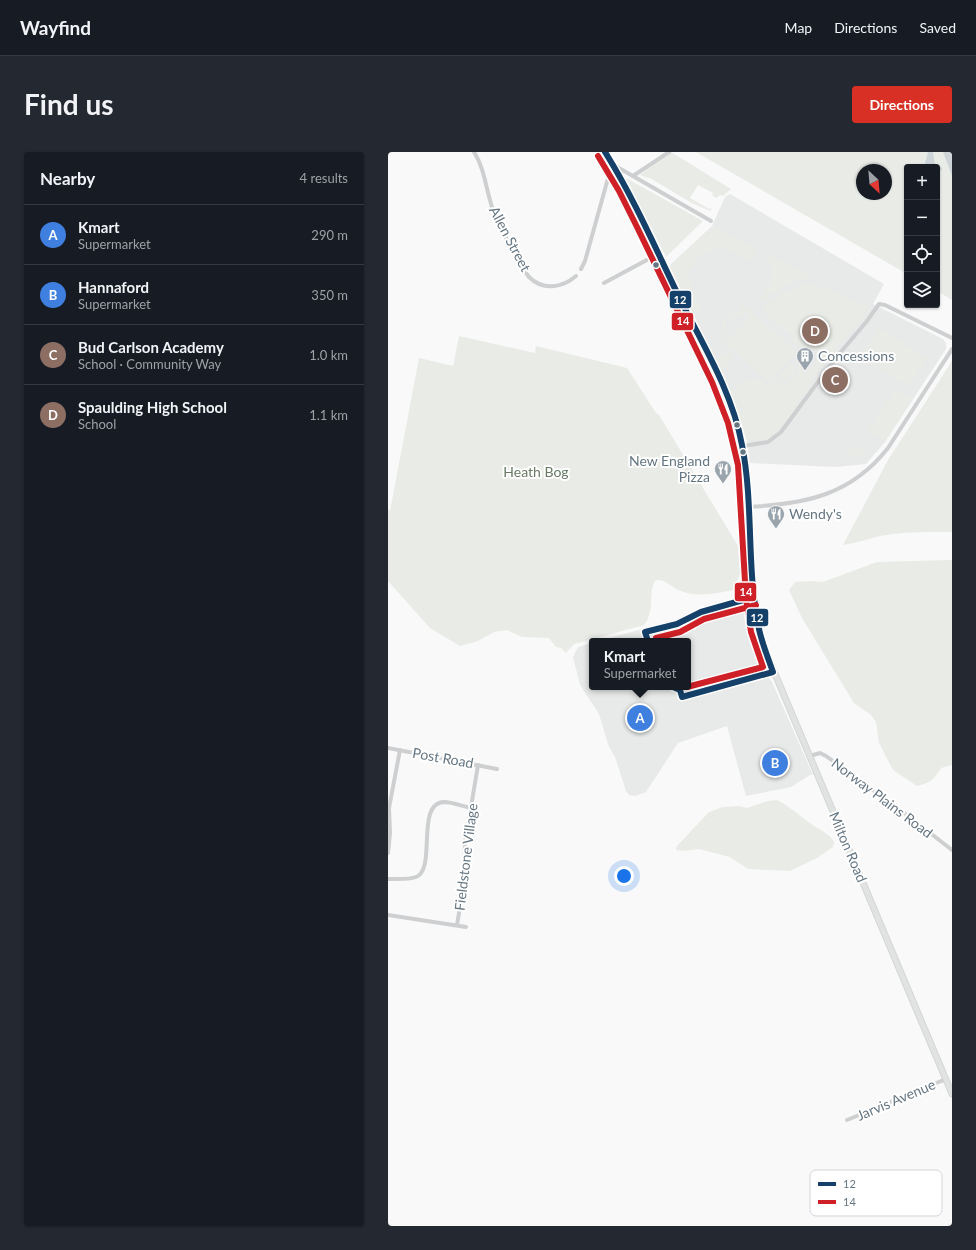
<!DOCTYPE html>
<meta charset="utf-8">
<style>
:root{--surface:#171b24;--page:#242831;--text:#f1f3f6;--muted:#9ea1a6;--line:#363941;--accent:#d93025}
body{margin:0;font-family:Lato,sans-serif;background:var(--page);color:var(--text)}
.controls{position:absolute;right:12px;top:12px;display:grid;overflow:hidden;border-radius:4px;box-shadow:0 1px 3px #0004}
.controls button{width:36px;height:36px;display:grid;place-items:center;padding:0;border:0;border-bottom:1px solid var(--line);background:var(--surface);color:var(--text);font:20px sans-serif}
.compass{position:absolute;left:468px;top:12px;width:36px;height:36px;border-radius:50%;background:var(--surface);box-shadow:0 1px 3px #0004;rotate:154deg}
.you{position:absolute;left:236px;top:724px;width:14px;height:14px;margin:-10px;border:3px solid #fff;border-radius:50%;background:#1a73e8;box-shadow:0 0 0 6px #1a73e833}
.badge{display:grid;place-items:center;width:26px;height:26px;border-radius:50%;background:var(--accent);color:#fff;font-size:13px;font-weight:700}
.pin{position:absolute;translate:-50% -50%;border:2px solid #fff;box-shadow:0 1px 4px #0006}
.popup{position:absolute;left:201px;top:486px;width:102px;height:52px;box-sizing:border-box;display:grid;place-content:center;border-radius:4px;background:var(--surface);filter:drop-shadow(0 1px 3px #0005);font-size:13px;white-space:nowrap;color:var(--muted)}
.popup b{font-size:15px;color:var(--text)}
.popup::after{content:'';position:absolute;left:50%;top:100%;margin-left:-8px;border:8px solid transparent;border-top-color:var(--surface)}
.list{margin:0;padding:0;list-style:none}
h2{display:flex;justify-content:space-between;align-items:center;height:52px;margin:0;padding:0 16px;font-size:17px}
h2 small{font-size:13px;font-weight:400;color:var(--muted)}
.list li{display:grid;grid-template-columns:26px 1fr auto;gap:12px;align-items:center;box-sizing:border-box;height:60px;padding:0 16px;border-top:1px solid var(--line)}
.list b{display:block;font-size:15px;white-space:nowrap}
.list p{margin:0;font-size:13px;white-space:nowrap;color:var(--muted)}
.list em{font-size:13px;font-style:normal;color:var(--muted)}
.icon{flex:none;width:22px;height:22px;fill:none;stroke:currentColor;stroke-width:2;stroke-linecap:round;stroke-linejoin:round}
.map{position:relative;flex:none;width:564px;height:1074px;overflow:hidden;border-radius:4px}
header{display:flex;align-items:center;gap:24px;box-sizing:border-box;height:56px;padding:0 20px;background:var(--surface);border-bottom:1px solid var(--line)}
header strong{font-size:19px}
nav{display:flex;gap:22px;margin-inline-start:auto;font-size:14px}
.intro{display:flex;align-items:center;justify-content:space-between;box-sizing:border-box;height:96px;padding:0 24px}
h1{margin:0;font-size:28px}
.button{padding:10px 18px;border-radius:4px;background:var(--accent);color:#fff;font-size:14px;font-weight:700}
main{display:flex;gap:24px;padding:0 24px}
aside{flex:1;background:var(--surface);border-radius:4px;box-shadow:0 1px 3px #0004}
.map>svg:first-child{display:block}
</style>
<header>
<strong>Wayfind</strong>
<nav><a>Map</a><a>Directions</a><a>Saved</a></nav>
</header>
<div class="intro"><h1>Find us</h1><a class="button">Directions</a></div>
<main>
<aside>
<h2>Nearby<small>4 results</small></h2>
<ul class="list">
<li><span class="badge" style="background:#3f7fe0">A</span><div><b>Kmart</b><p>Supermarket</p></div><em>290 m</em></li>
<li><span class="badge" style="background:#3f7fe0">B</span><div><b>Hannaford</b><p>Supermarket</p></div><em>350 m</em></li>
<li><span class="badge" style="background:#8d6e63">C</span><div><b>Bud Carlson Academy</b><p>School · Community Way</p></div><em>1.0 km</em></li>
<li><span class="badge" style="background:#8d6e63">D</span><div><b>Spaulding High School</b><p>School</p></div><em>1.1 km</em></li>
</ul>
</aside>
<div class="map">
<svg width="564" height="1074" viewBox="0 0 564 1074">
<rect width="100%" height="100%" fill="#f9f9f9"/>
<g fill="#e8e9e9">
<polygon points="342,42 496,132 485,152 555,187 558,191 558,197 497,290 478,312 448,315 362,311 359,289 354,271 344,246 282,113 324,74 337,45"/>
<polygon points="359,444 362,468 380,525 384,530 425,623 422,623 403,635 358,644 339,574 290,591 258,640 247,644 241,643 238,639 227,605 221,595 211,562 192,533 185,505 190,495 204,491 204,535 300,535 300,489 211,489 287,468 310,457"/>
</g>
<g fill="#e8ebe6" fill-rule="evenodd">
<polygon points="283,0 343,37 335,44 333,43 328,46 324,43 325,41 310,33 302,46 321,57 323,56 324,56 322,59 302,50 262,26 260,26 252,23"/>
<path d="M308 0H555L564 24V148L549 139V15H519V122ZM474 18H498V42H474Z"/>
<polygon points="238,26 315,69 278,105"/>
<polygon points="325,74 362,93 364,96 367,98 364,109 331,92 318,103 316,101 308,108 310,111 298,122 304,134 302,135 315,158 307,162 313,175 312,176 282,115"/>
<path d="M383 104 422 123 421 125C403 129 389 137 375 149L373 148 386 125 381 122 385 114 379 111Z"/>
<path d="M417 133C437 133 455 144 472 152L473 151 481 155 472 168 447 197 412 247 413 250 390 279 378 288 359 289 352 268 341 241 358 228 359 229 368 226 379 234 382 231 337 191C328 176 336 158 355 158L351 155 354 152 420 210 417 213 414 211V219L417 222 434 203 430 200 425 201V205H420V202L415 201C414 195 407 193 404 188L405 186 403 183 374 158C383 145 402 137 417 133ZM356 162 362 165 340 190C330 175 340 163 356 162ZM406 203C419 220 399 241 383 227Z"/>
<polygon points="493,176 539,207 520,235 474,204"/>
<path d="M71 184 147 201 148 194 239 216 268 261 271 263 350 394 352 421 346 438C328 441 311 446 293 439 284 436 278 427 268 428 259 438 268 458 256 473L186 492 178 501 173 496 168 495 161 486 134 485 119 478 106 480 90 489 72 494 42 476 0 429V357L2 359 31 206 65 214Z"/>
<polygon points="341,199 343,200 339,218 332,214 327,206"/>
<path d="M564 209V380C540 380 516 379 492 384 479 387 468 391 455 393L500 308Z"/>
<polygon points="403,211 409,217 398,229 391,224"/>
<polygon points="508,236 524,246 497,290 480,279"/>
<polygon points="464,293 480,302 478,305 458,303"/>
<path d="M564 408V613L553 616C546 628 542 631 529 634L505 618 491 591 488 570 483 563 466 551 414 466 401 438 407 430 421 429 435 430 489 410Z"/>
<path d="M389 648C403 655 413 665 426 674 434 679 442 682 446 690L445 695 429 706 402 719 360 717 342 705 311 697 295 699 288 698 289 694 321 660 335 655 351 654 359 656 380 649Z"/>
</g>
<g fill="#ced6d9">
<polygon points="540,0 545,0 547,13 554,16 553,19 549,18 549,15 540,15 537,11"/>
<polygon points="555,0 564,0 564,24"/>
</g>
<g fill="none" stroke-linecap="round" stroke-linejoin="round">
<g stroke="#d5d6d7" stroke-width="7">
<path id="major" d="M217 0C246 45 268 97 291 145 317 198 349 253 358 311L366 445 369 469 377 498 564 942"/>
</g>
<g stroke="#cecfd0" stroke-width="4">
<path d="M86 0C97 17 98 39 105 58 110 72 118 86 125 99 130 107 135 117 141 125 155 139 174 136 188 124"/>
<polyline points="245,24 281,0"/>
<polyline points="193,117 197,109 224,12 323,69"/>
<polyline points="216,131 270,102"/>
<polyline points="355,294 380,290 393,280 447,207 479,169 491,152 497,153 564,186"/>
<path d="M360 355C418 352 463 343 500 296L564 197"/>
<polyline points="0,596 109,617"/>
<polyline points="422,604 432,601 438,604 519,663 564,698"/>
<polyline points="0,701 2,681 1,656 12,598"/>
<path d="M0 727C8 727 20 728 28 725 49 717 27 651 56 650 64 650 74 654 83 656"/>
<polyline points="0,763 78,775"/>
<polyline points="69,773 76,731 77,691 90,613"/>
<polyline points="459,968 558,927"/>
</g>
<use href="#major" stroke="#e1e2e2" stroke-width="5"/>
<g stroke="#fff" stroke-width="9">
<g id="bus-1">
<path d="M217 0C247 48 269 100 294 151 317 196 345 243 354 293 366 353 358 416 371 477 374 491 380 506 385 520L294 545 292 538 285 535"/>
<polyline points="260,489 257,480 289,472 313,460 366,445"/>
</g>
</g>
<g stroke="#fff" stroke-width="9">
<g id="bus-2">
<polyline points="210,4 231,39 249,75 324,230 340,271 350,313 358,446 363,480 375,515 299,535"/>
<polyline points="268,486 292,480 316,467 368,453"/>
</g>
</g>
<use href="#bus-1" stroke="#144069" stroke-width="6"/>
<use href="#bus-2" stroke="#cf2027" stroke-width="6"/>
</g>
<defs>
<g id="building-pin" transform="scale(0.9)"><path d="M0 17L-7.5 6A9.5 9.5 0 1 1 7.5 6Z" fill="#99a4ac" stroke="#fff"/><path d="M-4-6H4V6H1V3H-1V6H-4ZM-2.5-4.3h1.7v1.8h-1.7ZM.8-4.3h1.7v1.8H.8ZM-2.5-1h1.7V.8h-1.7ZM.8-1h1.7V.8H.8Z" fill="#fff"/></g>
<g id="restaurant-pin" transform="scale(0.9)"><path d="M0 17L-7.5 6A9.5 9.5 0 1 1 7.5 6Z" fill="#99a4ac" stroke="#fff"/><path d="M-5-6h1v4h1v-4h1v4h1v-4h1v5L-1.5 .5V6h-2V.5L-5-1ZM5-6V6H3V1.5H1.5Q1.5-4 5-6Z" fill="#fff"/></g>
</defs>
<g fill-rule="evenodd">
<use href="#building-pin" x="417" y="204"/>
<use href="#restaurant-pin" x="335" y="317"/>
<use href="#restaurant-pin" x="388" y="362"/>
</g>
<g fill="#657683" stroke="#fff" stroke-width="1.5">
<circle cx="268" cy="113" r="3.5"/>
<circle cx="349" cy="273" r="3.5"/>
<circle cx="355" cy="300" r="3.5"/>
</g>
<g text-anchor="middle" stroke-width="4" stroke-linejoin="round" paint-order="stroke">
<g font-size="14" fill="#657683" stroke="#fff">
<text transform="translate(122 87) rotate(62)" y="5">Allen Street</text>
<text transform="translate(55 606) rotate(10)" y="5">Post Road</text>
<text transform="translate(494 646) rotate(37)" y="5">Norway Plains Road</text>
<text transform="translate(460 695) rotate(67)" y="5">Milton Road</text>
<text transform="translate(78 705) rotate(-83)" y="5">Fieldstone Village</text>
<text transform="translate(508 948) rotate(-23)" y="5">Jarvis Avenue</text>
</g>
<g font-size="14" fill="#657683" stroke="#fff" text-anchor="start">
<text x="430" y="209">Concessions</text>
<text x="322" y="314" text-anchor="end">New England<tspan x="322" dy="16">Pizza</tspan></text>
<text x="401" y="367">Wendy's</text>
</g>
<g font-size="14" fill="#687a64" stroke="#fff">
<text x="148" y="325">Heath Bog</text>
</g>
</g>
<rect x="422" y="1018" width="132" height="46" rx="6" fill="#fff" stroke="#d1d6da" stroke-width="1"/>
<rect x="430" y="1030" width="18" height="4" fill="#144069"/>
<rect x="430" y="1048" width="18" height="4" fill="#cf2027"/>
<g font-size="11" fill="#657683">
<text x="455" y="1036">12</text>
<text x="455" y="1054">14</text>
</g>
<g stroke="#fff" stroke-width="1.5">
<rect x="281" y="138" width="23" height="19" rx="4" fill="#144069"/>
<rect x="283" y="160" width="23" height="19" rx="4" fill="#cf2027"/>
<rect x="346" y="430" width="23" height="20" rx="4" fill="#cf2027"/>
<rect x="358" y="456" width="23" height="19" rx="4" fill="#144069"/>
</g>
<g font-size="11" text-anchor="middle" font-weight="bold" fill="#fff">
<text x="292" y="152">12</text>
<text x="295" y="173">14</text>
<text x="358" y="444">14</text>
<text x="369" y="470">12</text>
</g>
</svg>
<div class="controls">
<button>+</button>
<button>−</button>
<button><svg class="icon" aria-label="locate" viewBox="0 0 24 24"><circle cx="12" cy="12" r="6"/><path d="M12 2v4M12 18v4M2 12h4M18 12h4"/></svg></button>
<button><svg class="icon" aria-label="layers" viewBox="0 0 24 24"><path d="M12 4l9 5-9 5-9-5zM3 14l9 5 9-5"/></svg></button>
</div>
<svg class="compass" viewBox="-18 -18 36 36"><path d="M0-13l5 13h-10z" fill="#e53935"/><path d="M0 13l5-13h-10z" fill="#9ea1a6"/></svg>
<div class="you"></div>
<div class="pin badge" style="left:252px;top:566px;background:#3f7fe0">A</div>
<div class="popup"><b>Kmart</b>Supermarket</div>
<div class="pin badge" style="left:387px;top:611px;background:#3f7fe0">B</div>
<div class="pin badge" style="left:447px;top:228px;background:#8d6e63">C</div>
<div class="pin badge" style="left:427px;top:179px;background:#8d6e63">D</div>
</div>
</main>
